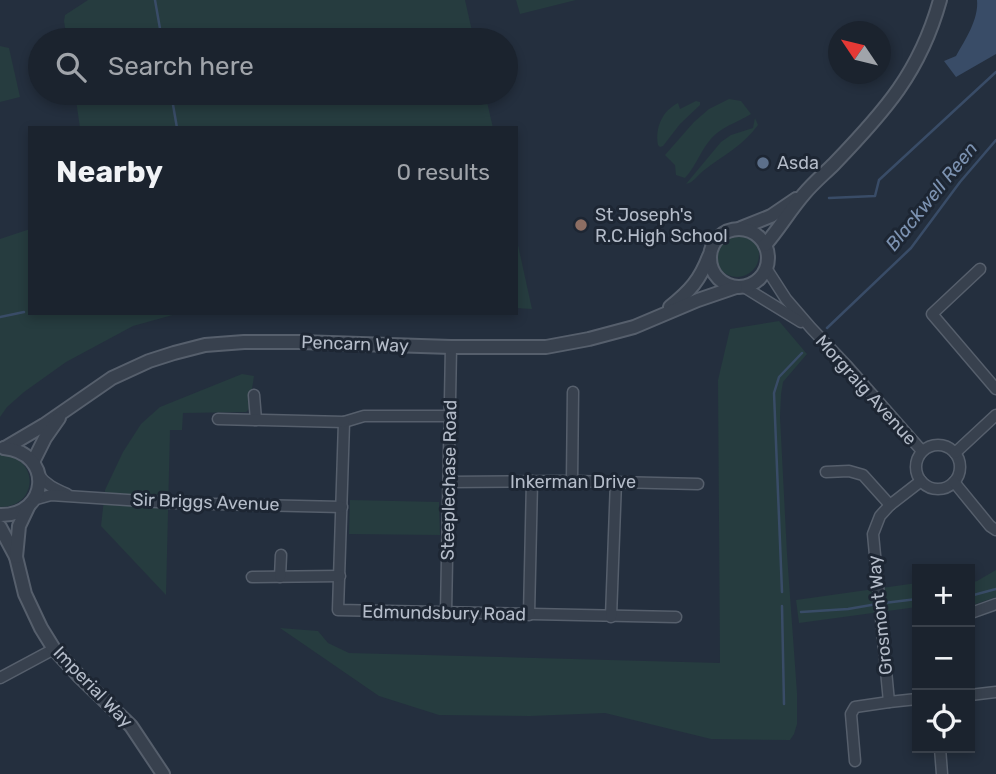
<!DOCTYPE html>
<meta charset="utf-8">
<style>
:root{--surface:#1b232e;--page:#242b36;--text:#f1f3f6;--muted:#a0a4aa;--line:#39404a}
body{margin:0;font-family:Rubik,sans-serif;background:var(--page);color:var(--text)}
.controls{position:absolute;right:21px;bottom:21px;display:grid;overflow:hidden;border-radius:0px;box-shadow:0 4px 10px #0003}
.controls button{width:63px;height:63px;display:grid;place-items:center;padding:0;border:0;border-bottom:2px solid var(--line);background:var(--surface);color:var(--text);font:35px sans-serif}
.compass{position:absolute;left:828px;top:21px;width:63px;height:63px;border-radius:50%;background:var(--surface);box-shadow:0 4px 10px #0003;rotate:305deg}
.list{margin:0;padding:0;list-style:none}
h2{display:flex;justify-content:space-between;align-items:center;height:91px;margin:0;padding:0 28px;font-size:30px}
h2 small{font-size:23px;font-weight:400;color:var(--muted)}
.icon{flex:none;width:38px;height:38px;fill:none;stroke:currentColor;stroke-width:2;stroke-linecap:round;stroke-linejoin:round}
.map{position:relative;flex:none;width:996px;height:774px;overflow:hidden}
.search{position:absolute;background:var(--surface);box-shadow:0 4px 10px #0003;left:28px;top:28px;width:490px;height:77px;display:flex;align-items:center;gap:18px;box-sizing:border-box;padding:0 24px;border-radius:38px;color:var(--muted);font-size:26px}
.panel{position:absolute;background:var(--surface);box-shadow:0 4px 10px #0003;left:28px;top:126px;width:490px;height:189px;border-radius:0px}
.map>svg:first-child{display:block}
</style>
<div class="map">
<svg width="996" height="774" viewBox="0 0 996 774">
<rect width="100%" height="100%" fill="#242f3e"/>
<g fill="#263c3f">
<polygon points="88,0 465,0 474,40 67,40 64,21 65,15"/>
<polygon points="516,0 576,0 520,14"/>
<polygon points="0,46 9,48 20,97 0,102"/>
<polygon points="75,93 485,93 493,128 80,128"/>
<path d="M729 99 741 101 751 114C740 121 727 125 717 133 702 145 698 164 685 178L676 175 675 165 665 155 694 122 709 109Z"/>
<path d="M696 101 700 102V105L680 124 663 146 660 147 658 145C655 128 662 111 678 103L680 109Z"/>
<path d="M755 118 758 125C744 145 722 156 703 171 697 176 693 183 686 184L721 142 731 135 753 128Z"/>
<polygon points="30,229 30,313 180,313 133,326 66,362 24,392 7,407 0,417 0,239"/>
<circle cx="737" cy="255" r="22"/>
<polygon points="516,236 532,309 516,308"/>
<polygon points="779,321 807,354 783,382 781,394 780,417 787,554 797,693 797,724 794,734 790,740 711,739 605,713 530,716 439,715 379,696 280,628 318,631 328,643 349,653 720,663 718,380 730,329"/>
<polygon points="242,374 254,376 249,409 246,412 183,413 182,430 170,430 166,595 101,526 105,490 123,452 141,424 160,407"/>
<path d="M0 455C40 456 39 507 0 507Z"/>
<polygon points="350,500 439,502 440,535 349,534"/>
<polygon points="996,570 996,597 976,604 970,604 970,583 977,581"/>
<polygon points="917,583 917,607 799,623 796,600"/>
</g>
<path fill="#394c67" d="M977 0H996V54L956 77 944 61 956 56C965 40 979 19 977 0Z"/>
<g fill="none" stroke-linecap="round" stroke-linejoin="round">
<g stroke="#394c67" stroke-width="2.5">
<polyline points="155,0 162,40"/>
<polyline points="171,93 177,128"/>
<polyline points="829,198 875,196 879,180 996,72"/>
<polyline points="0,317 24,312"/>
<polyline points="827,328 911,248 960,182 996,140"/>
<polyline points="782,592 774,393 779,377 802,353"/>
<polyline points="970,596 996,589"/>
<polyline points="884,603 917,599"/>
<polyline points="782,606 784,704"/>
<polyline points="801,612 848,609 877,604"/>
</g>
<g stroke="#565f6c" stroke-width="13">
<g id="minor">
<polyline points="766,268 786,299 811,328 848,367 922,451"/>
<polyline points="980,269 932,314 996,389"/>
<polyline points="744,287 801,322"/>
<polyline points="254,395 256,420"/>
<polyline points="450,416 364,416 344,422 338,610 676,617"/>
<polyline points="218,419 344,422"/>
<circle cx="938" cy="467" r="22"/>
<polyline points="955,453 996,415"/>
<polyline points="826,472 849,471 863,475 890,505"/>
<path d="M38 474C46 485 55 489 67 494"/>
<polyline points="572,481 573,392"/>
<polyline points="449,482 572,481 698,484"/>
<polyline points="954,482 990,526 996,530"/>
<polyline points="33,500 51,495 173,503 342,507"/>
<polyline points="252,577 340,576"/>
<polyline points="280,577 281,555"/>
<polyline points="446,613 451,347"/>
<polyline points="971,613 996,604"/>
<polyline points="529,615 532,481"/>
<polyline points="611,617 616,481"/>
<polyline points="0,678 54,649"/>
<polyline points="970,695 996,692"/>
<polyline points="889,702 873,534 880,516 890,505 921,481"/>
<polyline points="940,748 942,774"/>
<polyline points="855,761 851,714 855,707 889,702 917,699"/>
</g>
</g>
<g stroke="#565f6c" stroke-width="16">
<g id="tertiary">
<polyline points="741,228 771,216 796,199"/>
<circle cx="739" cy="258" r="29"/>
<path d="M765 245C779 229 790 210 804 194 813 183 824 174 834 164 885 111 920 72 940 0"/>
<path d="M670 307C690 291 700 280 709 256"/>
<polyline points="5,448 44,425 112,378 149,361 174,353 205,345 244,342 300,342 451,347 546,347 589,339 634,327 698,300 736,287"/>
<polyline points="33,462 45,438 59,418"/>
<path d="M0 515C49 516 54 453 4 448"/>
<polyline points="0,527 16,557 25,594 41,628 54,649 80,677 131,726 163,774"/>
<polyline points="16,557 19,526 28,507"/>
</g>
</g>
<use href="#minor" stroke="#38414e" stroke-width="10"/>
<use href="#tertiary" stroke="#38414e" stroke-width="12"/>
</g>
<circle fill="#5c6f8a" stroke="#1d2633" stroke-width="2.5" cx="763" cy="163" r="7"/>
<circle fill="#8d6e63" stroke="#1d2633" stroke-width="2.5" cx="581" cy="225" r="7"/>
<g text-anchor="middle" stroke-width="6" stroke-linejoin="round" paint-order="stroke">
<g font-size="18" fill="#b4bcc9" stroke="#1d2633" text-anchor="start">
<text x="777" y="169">Asda</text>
<text x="595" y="221">St Joseph's<tspan x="595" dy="21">R.C.High School</tspan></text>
</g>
<g font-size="18" fill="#b4bcc9" stroke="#1d2633">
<text transform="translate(355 344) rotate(2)" y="6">Pencarn Way</text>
<text transform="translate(866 390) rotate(48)" y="6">Morgraig Avenue</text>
<text transform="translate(449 480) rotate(-89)" y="6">Steeplechase Road</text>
<text x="573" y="488">Inkerman Drive</text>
<text transform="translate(206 502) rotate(2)" y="6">Sir Briggs Avenue</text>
<text transform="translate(444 613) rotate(1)" y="6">Edmundsbury Road</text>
<text transform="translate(880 615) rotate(-96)" y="6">Grosmont Way</text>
<text transform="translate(93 687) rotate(46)" y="6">Imperial Way</text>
</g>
<g font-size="19" font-style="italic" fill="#7c92b1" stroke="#1d2633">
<text transform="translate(931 196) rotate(-51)" y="7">Blackwell Reen</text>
</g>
</g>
</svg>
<div class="controls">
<button>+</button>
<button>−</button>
<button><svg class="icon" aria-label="locate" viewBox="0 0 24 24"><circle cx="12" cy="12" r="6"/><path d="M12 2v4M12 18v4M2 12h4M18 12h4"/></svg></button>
</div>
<svg class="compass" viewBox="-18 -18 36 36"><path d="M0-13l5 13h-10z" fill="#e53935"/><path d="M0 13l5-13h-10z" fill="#a0a4aa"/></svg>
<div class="search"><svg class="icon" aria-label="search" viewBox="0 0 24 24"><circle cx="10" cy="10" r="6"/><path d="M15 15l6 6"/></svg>Search here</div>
<section class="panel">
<h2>Nearby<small>0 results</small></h2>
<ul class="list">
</ul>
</section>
</div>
